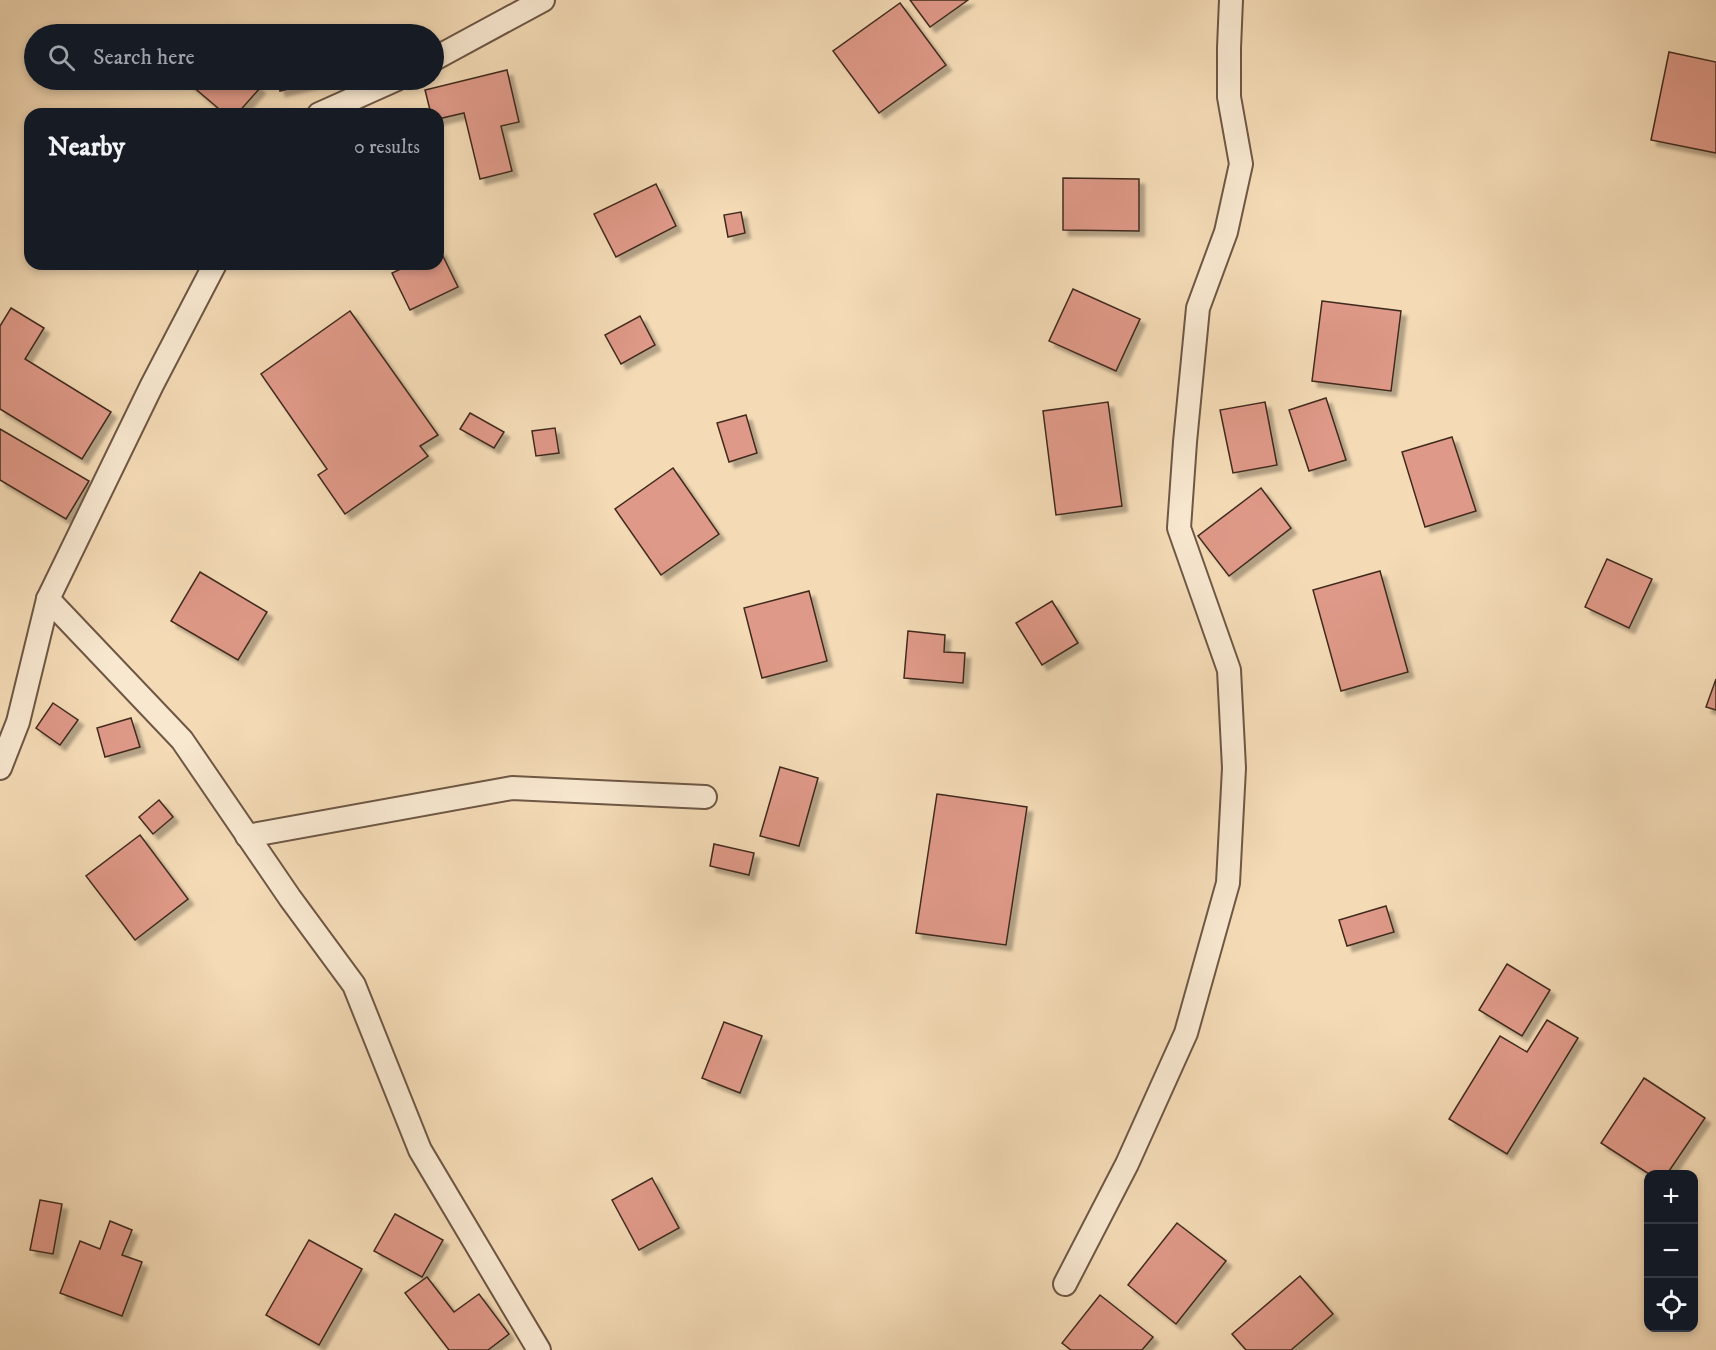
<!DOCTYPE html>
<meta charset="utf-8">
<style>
:root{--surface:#171b24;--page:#20242c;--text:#f1f3f6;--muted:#9ea1a6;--line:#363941}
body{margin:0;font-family:"IM FELL DW Pica",serif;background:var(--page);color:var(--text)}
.controls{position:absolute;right:18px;bottom:18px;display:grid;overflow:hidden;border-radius:12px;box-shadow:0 3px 9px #0003}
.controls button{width:54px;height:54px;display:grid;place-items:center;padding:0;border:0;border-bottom:2px solid var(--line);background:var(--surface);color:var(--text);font:30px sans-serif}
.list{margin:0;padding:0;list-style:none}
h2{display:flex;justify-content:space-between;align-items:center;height:78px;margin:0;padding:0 24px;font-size:26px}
h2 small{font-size:20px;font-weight:400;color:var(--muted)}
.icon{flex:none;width:33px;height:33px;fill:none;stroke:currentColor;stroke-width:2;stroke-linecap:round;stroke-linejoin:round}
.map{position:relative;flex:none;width:1716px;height:1350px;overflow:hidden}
.search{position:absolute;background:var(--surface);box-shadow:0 3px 9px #0003;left:24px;top:24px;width:420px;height:66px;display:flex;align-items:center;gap:15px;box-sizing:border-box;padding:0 21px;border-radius:33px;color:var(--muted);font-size:22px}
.panel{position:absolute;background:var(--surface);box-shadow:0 3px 9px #0003;left:24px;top:108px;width:420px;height:162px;border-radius:18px}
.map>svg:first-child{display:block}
</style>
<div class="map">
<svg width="1716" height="1350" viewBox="0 0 1716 1350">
<defs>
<filter id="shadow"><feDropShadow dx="5.5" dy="5.5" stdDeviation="1.5" flood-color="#0004"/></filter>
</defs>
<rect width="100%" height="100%" fill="#f4dbb6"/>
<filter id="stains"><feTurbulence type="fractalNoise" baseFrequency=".00333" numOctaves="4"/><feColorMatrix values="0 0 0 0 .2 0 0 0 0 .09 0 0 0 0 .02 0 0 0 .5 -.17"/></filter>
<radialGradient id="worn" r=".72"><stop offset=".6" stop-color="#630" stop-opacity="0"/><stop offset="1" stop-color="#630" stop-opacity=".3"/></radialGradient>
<g fill="#df9988" stroke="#412b1f" stroke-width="1.5" filter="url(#shadow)">
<polygon points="910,0 968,0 930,27"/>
<polygon points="900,3 946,65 879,113 833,51"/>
<polygon points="187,25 198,34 178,34"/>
<polygon points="329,25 332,34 291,34"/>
<polygon points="1669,52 1716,62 1716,153 1651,140"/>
<polygon points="507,70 519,122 501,126 512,171 480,179 464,113 438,119 438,114 431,114 425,90"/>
<polygon points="185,80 251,80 260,88 237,114 225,114"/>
<polygon points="277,80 324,80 280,91"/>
<polygon points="1063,178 1139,179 1139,231 1063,230"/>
<polygon points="656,184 676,226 616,257 594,214"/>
<polygon points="741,212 745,233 728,237 724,215"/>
<polygon points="440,250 458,287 410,310 392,273 411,264 438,264 438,251"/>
<polygon points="1073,289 1140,319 1116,371 1049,341"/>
<polygon points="1322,301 1401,311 1391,391 1312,381"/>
<polygon points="11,308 44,328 25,359 111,412 82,459 0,409 0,326"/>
<polygon points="350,311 438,435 420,446 428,456 345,514 318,475 327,469 261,374"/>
<polygon points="640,316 655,345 621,364 605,335"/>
<polygon points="1326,398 1346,460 1309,471 1289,410"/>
<polygon points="1108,402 1122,506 1056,515 1043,411"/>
<polygon points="1265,402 1277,465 1233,473 1220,410"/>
<polygon points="470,413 504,432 494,448 460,429"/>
<polygon points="746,415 757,453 729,462 717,423"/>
<polygon points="555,428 559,453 536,456 532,431"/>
<polygon points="0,429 89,481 66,519 0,480"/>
<polygon points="1452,437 1476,511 1425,527 1402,452"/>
<polygon points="673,468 719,534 661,575 615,509"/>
<polygon points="1261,488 1291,528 1229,576 1198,536"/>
<polygon points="1607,559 1652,579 1629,628 1585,607"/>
<polygon points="1380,571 1408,672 1341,691 1313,590"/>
<polygon points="200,572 267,612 238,660 171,621"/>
<polygon points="809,591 827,661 762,678 744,608"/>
<polygon points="1052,601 1078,643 1042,665 1016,623"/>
<polygon points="908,631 945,635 944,652 965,653 963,683 904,678"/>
<polygon points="1716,679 1716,710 1706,707"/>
<polygon points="53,703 78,720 60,745 36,728"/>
<polygon points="131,718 140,747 105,757 97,728"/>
<polygon points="780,767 818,778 799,846 760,836"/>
<polygon points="937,794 1027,807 1006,945 916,933"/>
<polygon points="159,800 173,817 153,834 139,817"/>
<polygon points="140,835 188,899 135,940 86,876"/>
<polygon points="714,844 754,853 749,875 710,866"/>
<polygon points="1386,906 1394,932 1347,946 1339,920"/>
<polygon points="1507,964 1550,990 1522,1036 1479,1010"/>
<polygon points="1547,1020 1578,1038 1507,1154 1449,1119 1500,1036 1527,1052"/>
<polygon points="724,1022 762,1036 740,1093 702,1078"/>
<polygon points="1644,1078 1705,1118 1667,1174 1649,1174 1601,1143"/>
<polygon points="652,1178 679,1228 639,1250 612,1200"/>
<polygon points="40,1200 62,1204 53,1254 30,1250"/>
<polygon points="395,1214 443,1240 422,1277 374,1251"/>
<polygon points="110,1221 132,1230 122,1255 142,1262 122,1316 60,1293 80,1241 100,1249"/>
<polygon points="1177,1223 1226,1261 1176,1324 1128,1285"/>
<polygon points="309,1240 362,1269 319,1345 266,1315"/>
<polygon points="1300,1276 1333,1314 1291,1350 1246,1350 1232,1334"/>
<polygon points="427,1277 454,1312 479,1294 509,1334 488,1350 449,1350 405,1293"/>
<polygon points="1100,1295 1153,1337 1142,1350 1071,1350 1062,1343"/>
</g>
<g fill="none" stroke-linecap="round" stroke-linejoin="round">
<g stroke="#6e5745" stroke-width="26">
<g id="minor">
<polyline points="434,59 543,0"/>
<polyline points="319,114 395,80"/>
<polyline points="48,599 182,740 290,898 354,985 420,1150 539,1350"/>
<polyline points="0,768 18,722 48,599 152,385 215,264"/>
<polyline points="247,836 512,788 705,797"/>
<polyline points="1065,1284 1127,1164 1186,1033 1228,883 1234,768 1229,670 1179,528 1185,442 1198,308 1226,232 1241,164 1229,97 1229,48 1231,0"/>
</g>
</g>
<use href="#minor" stroke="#f8e8d0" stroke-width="22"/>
</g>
<rect width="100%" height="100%" filter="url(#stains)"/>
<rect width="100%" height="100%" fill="url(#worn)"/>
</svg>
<div class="controls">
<button>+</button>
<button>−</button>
<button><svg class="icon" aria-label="locate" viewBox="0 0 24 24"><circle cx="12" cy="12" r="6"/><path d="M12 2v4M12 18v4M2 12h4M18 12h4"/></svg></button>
</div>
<div class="search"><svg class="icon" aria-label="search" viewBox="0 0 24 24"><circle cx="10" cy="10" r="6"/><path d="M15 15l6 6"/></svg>Search here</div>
<section class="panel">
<h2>Nearby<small>0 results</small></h2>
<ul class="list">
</ul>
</section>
</div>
